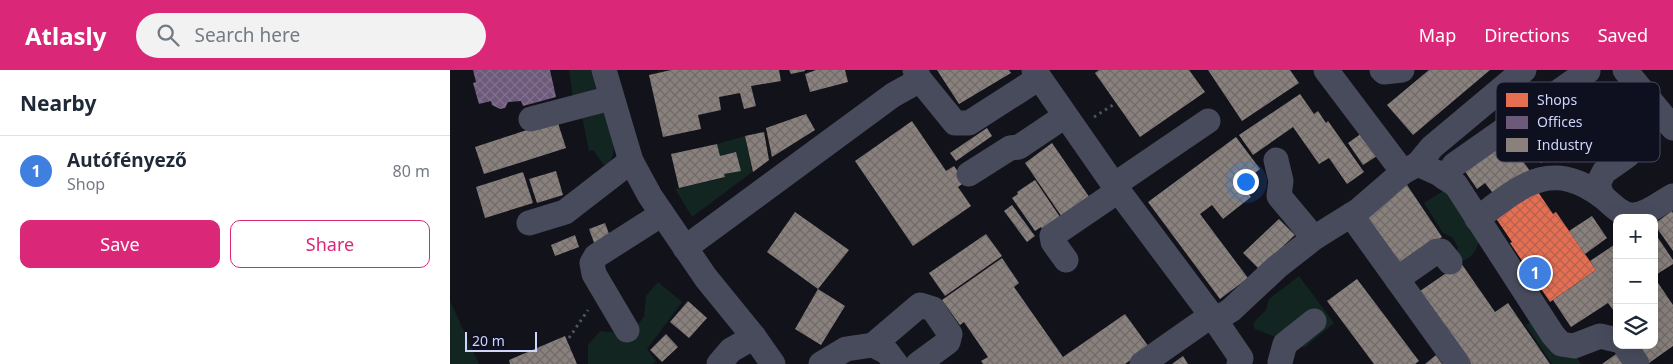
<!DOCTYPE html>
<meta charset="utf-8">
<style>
:root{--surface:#fff;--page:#f2f2f3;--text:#1f2937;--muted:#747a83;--line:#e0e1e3;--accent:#db2777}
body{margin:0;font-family:"Noto Sans",sans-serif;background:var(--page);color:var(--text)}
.controls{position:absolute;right:15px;bottom:15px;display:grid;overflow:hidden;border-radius:10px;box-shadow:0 5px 20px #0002}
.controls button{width:45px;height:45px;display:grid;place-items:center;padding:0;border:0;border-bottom:1px solid var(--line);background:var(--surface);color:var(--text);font:25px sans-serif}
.scale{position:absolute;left:15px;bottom:12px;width:72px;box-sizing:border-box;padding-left:5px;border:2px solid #cfd5fc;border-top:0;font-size:14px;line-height:18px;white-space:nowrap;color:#cfd5fc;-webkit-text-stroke:4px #0e0f1f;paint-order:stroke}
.you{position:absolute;left:795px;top:111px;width:18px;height:18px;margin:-12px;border:4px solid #fff;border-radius:50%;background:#1a73e8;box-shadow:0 0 0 8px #1a73e833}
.badge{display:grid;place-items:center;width:32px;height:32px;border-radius:50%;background:var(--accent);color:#fff;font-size:16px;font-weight:700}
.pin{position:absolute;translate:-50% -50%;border:2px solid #fff;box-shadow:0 1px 5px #0006}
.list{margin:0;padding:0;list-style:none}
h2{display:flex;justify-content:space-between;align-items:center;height:65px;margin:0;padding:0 20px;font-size:21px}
h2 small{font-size:16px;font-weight:400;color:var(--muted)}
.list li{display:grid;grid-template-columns:32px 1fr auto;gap:15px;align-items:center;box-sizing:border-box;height:70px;padding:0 20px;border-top:1px solid var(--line)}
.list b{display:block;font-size:19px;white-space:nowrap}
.list p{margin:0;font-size:16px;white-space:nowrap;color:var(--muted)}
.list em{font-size:16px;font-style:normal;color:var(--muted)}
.actions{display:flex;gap:10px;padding:15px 20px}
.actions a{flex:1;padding:11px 0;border:1px solid var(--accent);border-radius:10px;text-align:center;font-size:18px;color:var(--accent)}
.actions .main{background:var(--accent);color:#fff}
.icon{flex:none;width:28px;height:28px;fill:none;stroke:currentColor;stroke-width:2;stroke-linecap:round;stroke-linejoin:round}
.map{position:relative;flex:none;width:1223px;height:294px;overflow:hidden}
header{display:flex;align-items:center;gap:30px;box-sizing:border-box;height:70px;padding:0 25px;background:var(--accent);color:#fff}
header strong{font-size:24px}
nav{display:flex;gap:28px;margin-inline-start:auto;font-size:18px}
.search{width:350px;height:45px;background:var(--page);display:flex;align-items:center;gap:12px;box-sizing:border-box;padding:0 18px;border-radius:28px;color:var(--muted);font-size:19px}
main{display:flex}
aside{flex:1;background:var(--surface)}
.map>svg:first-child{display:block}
</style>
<header>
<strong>Atlasly</strong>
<div class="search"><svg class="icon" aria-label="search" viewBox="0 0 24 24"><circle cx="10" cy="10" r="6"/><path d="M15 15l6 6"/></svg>Search here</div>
<nav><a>Map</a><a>Directions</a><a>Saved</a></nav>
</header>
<main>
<aside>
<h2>Nearby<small></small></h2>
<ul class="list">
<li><span class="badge" style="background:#3f7fe0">1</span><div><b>Autófényező</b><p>Shop</p></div><em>80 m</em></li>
</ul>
<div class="actions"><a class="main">Save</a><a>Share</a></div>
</aside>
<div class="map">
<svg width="1223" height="294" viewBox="0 0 1223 294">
<defs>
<pattern id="shops-cross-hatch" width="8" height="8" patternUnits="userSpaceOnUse" patternTransform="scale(1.25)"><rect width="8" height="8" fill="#e76f51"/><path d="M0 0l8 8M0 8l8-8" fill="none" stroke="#b46150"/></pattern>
<pattern id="offices-cross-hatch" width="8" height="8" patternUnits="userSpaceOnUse" patternTransform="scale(1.25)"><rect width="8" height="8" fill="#6d597a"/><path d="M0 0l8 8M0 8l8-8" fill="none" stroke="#81708e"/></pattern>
<pattern id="industry-cross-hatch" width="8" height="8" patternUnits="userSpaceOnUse" patternTransform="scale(1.25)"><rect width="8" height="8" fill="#8a817c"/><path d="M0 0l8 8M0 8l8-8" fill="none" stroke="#6f6a6b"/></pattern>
</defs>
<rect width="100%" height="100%" fill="#12121b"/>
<g fill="#122521">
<polygon points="119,0 147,0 150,8 146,22 123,28"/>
<path d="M149 41 156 43C161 64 171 79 156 98L143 80 139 81 132 46Z"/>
<polygon points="295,66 302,102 242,147 226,120 226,119 274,108 274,104 290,101 286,82 270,86 267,74"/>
<path d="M993 121 999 123 1029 172C1024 185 1018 192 1004 192L1008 177 1002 167 993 163 974 133Z"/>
<polygon points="849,206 884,253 854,278 805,259 803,253 816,240 819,229"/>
<polygon points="208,212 232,232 197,279 206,291 202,294 138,294 138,275 150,261 180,264 194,247 196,226"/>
<polygon points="0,231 29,294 0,294"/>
<polygon points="1081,252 1120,288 1127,288 1131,294 1102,294 1076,255"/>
</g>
<polygon fill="url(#shops-cross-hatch)" points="1086,119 1103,144 1106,142 1146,200 1100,232 1060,173 1062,172 1045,147"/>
<polygon fill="url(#offices-cross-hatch)" points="23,0 100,0 106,27 73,36 71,31 58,32 55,38 50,39 42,35 41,31 29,34 23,13 26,12"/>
<g fill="url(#industry-cross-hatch)">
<polygon points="221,0 329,0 331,11 301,16 306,36 294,39 290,23 269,27 271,40 248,45 251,59 213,67 199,5"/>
<polygon points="339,0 355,0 355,1 341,4"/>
<polygon points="366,0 395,0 398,12 360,22 355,4"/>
<polygon points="487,0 559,0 561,3 509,34"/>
<polygon points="649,0 739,0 755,22 690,67 645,3"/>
<polygon points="758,0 840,0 849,13 792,51"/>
<polygon points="979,0 1040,0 963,65 937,35"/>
<polygon points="850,24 864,44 868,41 876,53 878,51 914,102 897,114 879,88 869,94 843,57 803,85 789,65"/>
<polygon points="1110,28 1135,63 1091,93 1082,79 1070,87 1080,101 1045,126 1035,113 1027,119 1012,97"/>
<polygon points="356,44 365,60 322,87 316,58"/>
<polygon points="107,50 116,78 34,104 25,77"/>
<polygon points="462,51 496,101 504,96 515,112 508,117 521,136 463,176 405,91"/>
<polygon points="537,58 542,66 506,91 500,83"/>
<polygon points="314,62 319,90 303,102 295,66"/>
<polygon points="912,63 927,86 913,95 898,73"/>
<polygon points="786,67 810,99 791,114 801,127 773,149 762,135 750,144 798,208 770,229 698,132"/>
<polygon points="602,73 640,128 612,147 575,93"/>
<polygon points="267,74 270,86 286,82 291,101 274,104 275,107 229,118 221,84"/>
<polygon points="106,101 113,125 87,133 79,109"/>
<polygon points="73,102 83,133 35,148 26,117"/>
<polygon points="585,110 610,147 592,159 591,157 585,161 562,128 568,124 567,122"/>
<polygon points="957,115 992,167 945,198 913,150 927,135"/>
<polygon points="562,135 585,166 577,172 554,141"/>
<polygon points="1222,141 1223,143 1223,181 1204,154"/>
<polygon points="345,142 399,180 368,219 395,236 371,275 345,259 368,219 317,182"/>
<polygon points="1142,146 1157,168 1135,184 1119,161"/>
<polygon points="829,149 845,165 809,199 793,183"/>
<polygon points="155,153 162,172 146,178 139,159"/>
<polygon points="1204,162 1223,190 1223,194 1204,206"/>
<polygon points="536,164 552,186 495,226 479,203"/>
<polygon points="125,165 129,177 105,186 101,175"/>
<polygon points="1167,173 1167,245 1158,233 1121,257 1103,230 1146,200 1140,191"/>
<polygon points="552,188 569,213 564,217 613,287 675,244 699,277 675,294 533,294 531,291 538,287 514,252 510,255 492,230"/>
<polygon points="1011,193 1045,242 1058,233 1100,294 1021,294 970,221"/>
<polygon points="1204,207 1223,235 1223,276 1199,293 1187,275 1204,275"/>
<polygon points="907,209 969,291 965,294 924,294 877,231"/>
<polygon points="238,231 257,248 239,268 220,252"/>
<polygon points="216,264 228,277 212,292 200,280"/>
<polygon points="115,266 127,294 60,294 59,290"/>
<polygon points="1166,284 1173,294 1152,294"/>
<polygon points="986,285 992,294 975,294"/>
<polygon points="733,286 738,294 722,294"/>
</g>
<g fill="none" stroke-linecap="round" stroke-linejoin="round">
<g stroke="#48575d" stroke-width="3" stroke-dasharray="2.5 4" stroke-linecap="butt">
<polyline points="644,47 663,35"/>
<polyline points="119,268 138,240"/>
</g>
<g stroke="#474b5c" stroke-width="25">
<polyline points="154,0 181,91 200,126 256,208 304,267 323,294"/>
<polyline points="465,0 470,10 505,53 519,53 589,8"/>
<polyline points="584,0 664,115 765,250 791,288 789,294"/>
<polyline points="876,0 953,102"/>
<polyline points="932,0 934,2 952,0"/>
<polyline points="1175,0 1223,58"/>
<polyline points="81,49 161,28"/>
<polyline points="826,90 831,111 829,126 864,168"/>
<polyline points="968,94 982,77 1074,0"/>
<polyline points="519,104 560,78 569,77 615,46"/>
<polyline points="995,108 1004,95 1138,1"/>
<polyline points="664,115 758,51"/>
<polyline points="1152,126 1148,114 1154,102 1178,85"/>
<polyline points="901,145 1008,294"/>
<path d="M1027 149C1072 115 1101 88 1153 127 1161 133 1170 145 1182 145 1196 146 1211 132 1223 126"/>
<polyline points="79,153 115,142 181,91"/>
<polyline points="235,178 443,25 470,10"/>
<polyline points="616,190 603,172 602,166 668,121"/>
<polyline points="947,209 987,181 991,181 1000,192"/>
<polyline points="765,250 781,240 827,197 864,168 909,140 953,102 968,94 988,103 1006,115 1103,265 1111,274 1124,276 1150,266 1167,270"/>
<polyline points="177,260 144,204 142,193 146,186 212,144"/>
<polyline points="423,275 437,282 446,294"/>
<polyline points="1175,275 1187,294"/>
<polyline points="830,292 835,274 864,251"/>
<polyline points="269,294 281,280 304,267"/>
<polyline points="371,294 396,279 423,275 470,235 483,239 500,264 498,272 468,294"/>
<polyline points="692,294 762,245"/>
</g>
</g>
<rect x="1046" y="12" width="164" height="80" rx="8" fill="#0e0f1f" stroke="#484a61" stroke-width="1"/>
<rect x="1056" y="23" width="22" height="14" fill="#e76f51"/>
<rect x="1056" y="46" width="22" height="13" fill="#6d597a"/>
<rect x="1056" y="68" width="22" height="14" fill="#8a817c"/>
<g font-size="14" fill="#cfd5fc">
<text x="1087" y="35">Shops</text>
<text x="1087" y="57">Offices</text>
<text x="1087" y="80">Industry</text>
</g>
</svg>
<div class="controls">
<button>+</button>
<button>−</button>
<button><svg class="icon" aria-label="layers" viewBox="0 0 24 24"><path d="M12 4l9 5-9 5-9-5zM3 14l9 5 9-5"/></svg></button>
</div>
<div class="scale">20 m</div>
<div class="you"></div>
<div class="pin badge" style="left:1085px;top:203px;background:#3f7fe0">1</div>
</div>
</main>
